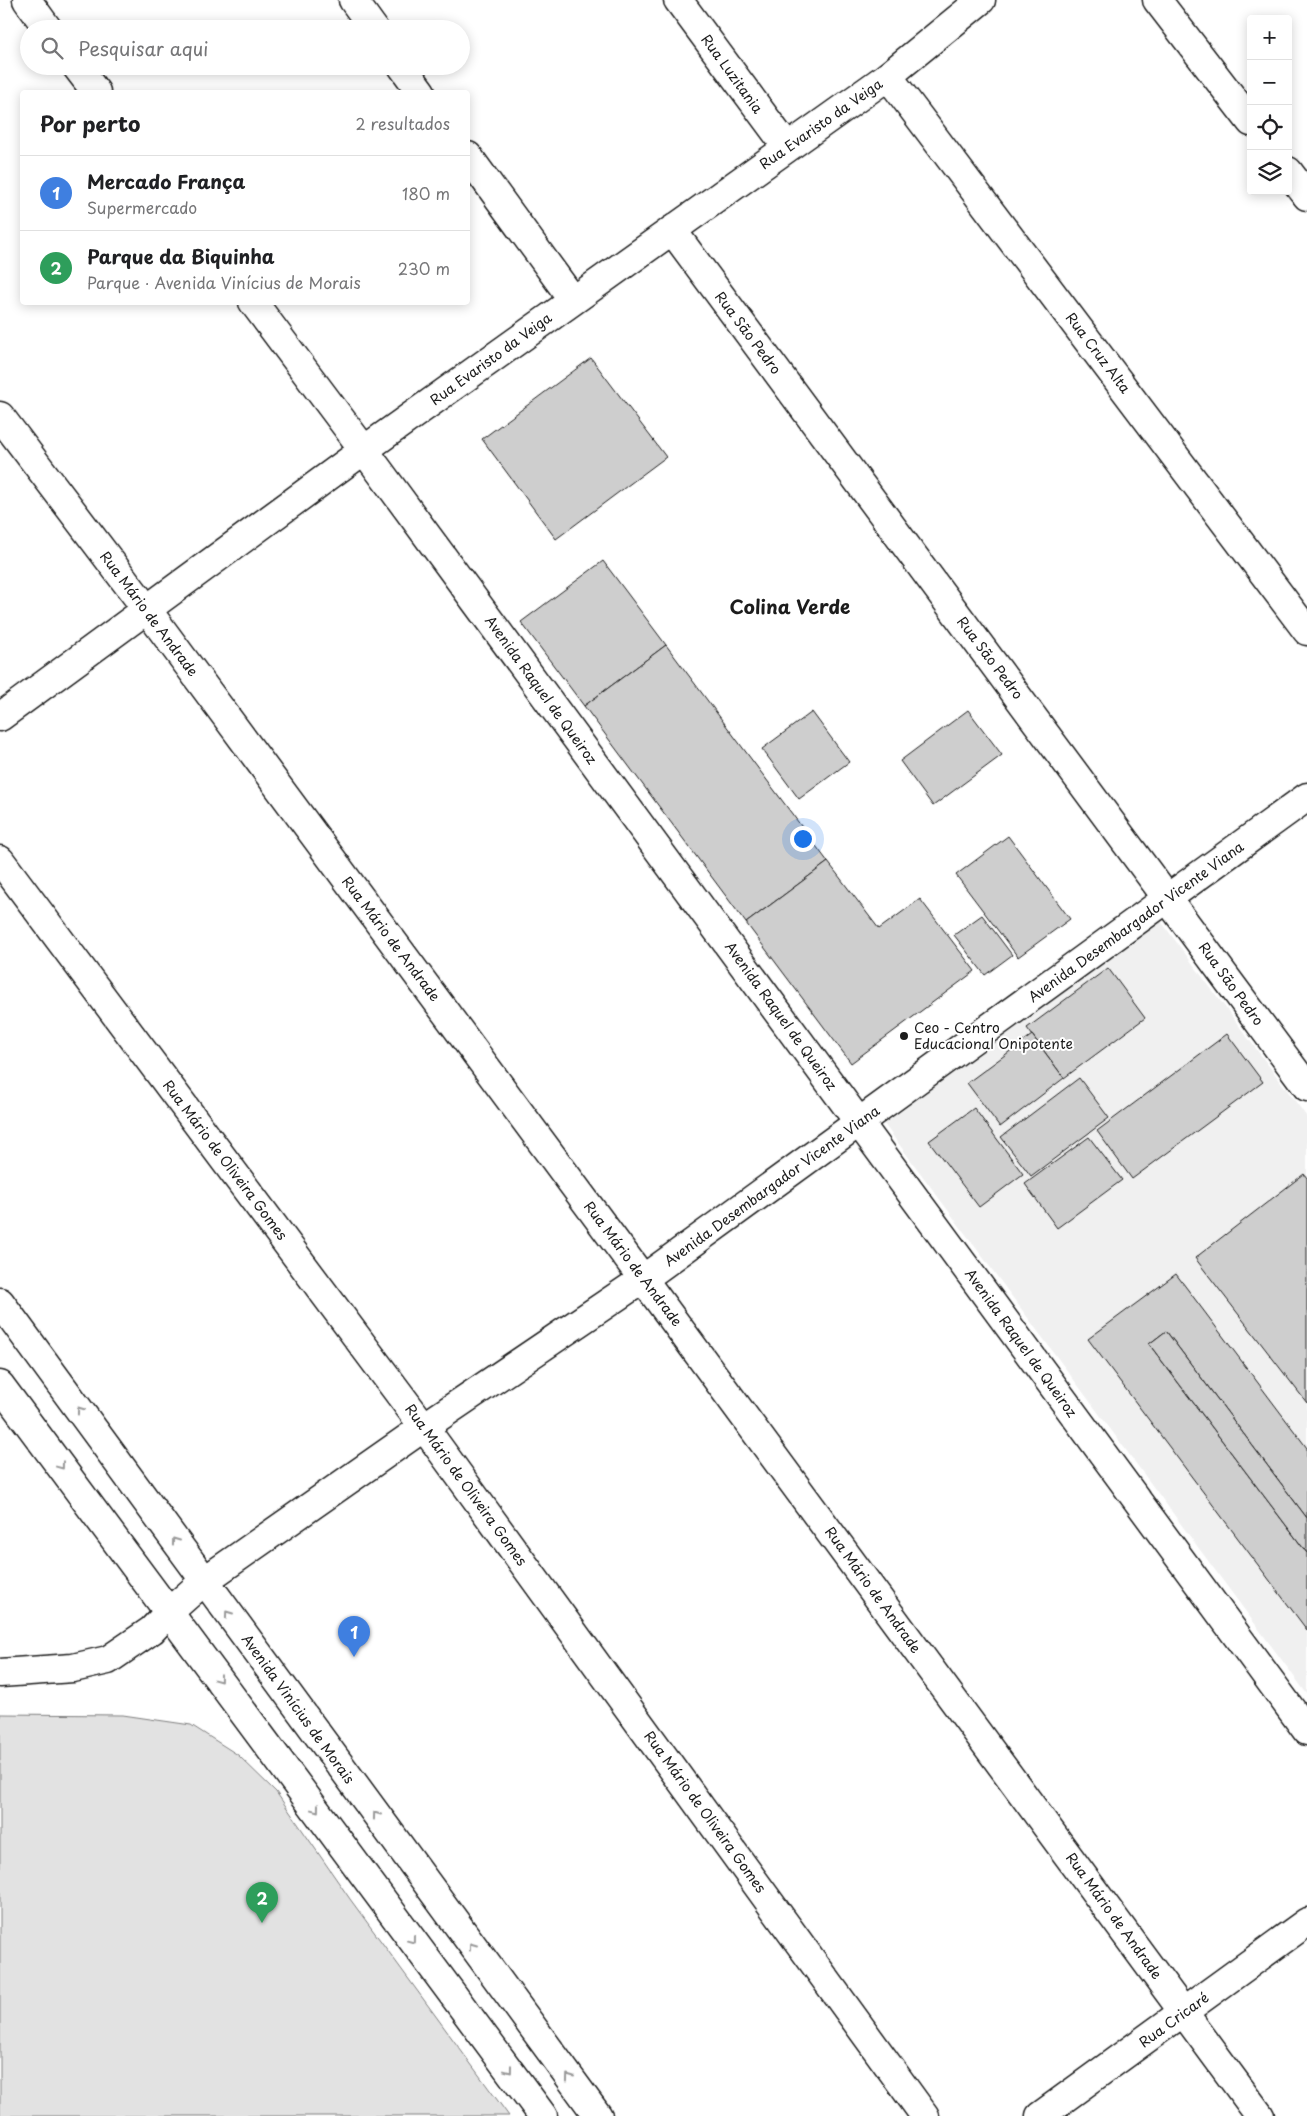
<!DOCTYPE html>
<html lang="pt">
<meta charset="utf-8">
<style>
:root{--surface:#fff;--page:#f2f2f2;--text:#202124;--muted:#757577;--line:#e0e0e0;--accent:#b45309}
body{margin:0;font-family:"Playpen Sans",sans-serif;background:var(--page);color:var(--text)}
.controls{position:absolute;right:15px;top:15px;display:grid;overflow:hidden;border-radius:5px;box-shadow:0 2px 12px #0003}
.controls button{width:45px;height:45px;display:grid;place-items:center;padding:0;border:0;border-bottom:1px solid var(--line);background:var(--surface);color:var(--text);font:25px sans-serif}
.you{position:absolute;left:802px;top:838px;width:18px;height:18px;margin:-12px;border:4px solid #fff;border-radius:50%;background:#1a73e8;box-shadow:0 0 0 8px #1a73e833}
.badge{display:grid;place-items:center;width:32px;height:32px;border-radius:50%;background:var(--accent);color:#fff;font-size:16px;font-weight:700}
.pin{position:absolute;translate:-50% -41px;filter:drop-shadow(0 1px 2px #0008)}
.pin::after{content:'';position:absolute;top:26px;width:18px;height:15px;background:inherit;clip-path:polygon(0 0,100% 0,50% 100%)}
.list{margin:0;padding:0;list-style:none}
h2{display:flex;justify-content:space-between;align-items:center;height:65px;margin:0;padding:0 20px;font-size:21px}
h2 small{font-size:16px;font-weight:400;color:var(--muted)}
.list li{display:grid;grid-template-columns:32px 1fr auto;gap:15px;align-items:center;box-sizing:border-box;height:75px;padding:0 20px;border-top:1px solid var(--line)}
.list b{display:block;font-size:19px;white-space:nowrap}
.list p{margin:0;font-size:16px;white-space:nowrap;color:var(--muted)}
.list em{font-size:16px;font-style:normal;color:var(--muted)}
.icon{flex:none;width:28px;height:28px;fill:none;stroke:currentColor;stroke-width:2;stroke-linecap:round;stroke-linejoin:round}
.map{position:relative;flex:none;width:1307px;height:2116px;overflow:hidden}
.search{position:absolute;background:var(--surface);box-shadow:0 2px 12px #0003;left:20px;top:20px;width:450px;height:55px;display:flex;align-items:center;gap:12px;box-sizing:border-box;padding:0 18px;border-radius:28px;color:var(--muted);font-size:19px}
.panel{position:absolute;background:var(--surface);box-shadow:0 2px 12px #0003;left:20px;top:90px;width:450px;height:215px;border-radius:5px}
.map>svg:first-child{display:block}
</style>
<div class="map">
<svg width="1307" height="2116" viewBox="0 0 1307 2116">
<rect width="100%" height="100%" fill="#fff"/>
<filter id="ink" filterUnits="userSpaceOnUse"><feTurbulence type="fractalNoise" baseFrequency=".02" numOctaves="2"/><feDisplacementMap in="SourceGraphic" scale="10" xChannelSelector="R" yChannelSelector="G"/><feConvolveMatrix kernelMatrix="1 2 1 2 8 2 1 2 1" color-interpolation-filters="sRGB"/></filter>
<g filter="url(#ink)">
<polygon fill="#f0f0f0" points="1160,920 1307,1117 1307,1694 884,1124"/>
<polygon fill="#e2e2e2" stroke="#7f7f7f" points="0,1714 123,1715 191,1725 238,1755 276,1792 350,1899 509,2116 0,2116"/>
<g fill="#cecece" stroke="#1c1c1c">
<polygon points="591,358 666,457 556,539 482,439"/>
<polygon points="603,561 666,645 584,706 521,622"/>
<polygon points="666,645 828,862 746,923 584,706"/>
<polygon points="968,710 1002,755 933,806 900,761"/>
<polygon points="812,712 849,762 799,799 762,749"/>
<polygon points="1008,836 1070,919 1018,957 956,875"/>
<polygon points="828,862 879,929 920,899 975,971 851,1063 746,923"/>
<polygon points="982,915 1012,955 985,975 954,935"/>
<polygon points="1108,968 1145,1018 1064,1078 1027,1028"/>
<polygon points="1227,1034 1263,1082 1132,1179 1097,1131"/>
<polygon points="1032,1035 1064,1078 1000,1127 967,1083"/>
<polygon points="1079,1078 1109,1118 1031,1176 1001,1137"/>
<polygon points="974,1108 1023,1174 979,1207 929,1141"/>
<polygon points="1089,1137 1122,1180 1057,1228 1025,1184"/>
<polygon points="1304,1174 1307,1178 1307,1403 1195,1258"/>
<polygon points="1176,1274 1307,1448 1307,1518 1166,1331 1149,1344 1307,1553 1307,1630 1088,1339"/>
<polygon points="1166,1331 1307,1518 1307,1553 1149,1344"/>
</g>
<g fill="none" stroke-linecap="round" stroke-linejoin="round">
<g stroke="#1c1c1c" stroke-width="31">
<g id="minor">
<polyline points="27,0 48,29"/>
<polyline points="353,0 374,29"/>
<polyline points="678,0 787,147"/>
<polyline points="1157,0 1251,122"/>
<polyline points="76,66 96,92"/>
<polyline points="402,66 421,92"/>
<polyline points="888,76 1307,631"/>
<polyline points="468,156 573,300"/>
<polyline points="1288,171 1307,196"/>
<polyline points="672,230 1307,1087"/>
<polyline points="253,302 364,450 1307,1731"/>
<polyline points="0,416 148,611 643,1279 1260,2116"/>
<polyline points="0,717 364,450 888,76 981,0"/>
<polyline points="0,860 424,1427 925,2116"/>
<polyline points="0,1302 598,2116"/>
<polyline points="0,1385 543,2116"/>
<polyline points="0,1673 73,1668 108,1660 152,1630 169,1612 204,1581 424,1427 643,1279 1307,797"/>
<polyline points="1040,2116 1307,1922"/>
</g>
</g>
<use href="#minor" stroke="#fff" stroke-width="28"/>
</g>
<defs><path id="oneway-chevron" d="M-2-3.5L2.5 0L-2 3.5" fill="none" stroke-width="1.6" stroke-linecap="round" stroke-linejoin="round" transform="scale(1.25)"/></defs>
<g stroke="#999">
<use href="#oneway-chevron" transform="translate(80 1410) rotate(-126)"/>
<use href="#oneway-chevron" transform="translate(61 1466) rotate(53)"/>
<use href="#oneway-chevron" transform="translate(175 1541) rotate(-126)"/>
<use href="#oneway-chevron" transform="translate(228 1614) rotate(-126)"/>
<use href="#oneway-chevron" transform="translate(219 1679) rotate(53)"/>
<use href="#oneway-chevron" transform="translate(316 1809) rotate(53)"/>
<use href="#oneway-chevron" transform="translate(376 1815) rotate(-126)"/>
<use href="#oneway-chevron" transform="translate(412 1940) rotate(53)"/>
<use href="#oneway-chevron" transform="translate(472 1946) rotate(-126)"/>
<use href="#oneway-chevron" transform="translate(509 2070) rotate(53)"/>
<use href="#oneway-chevron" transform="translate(569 2077) rotate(-126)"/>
</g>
</g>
<circle fill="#1c1c1c" stroke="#fff" stroke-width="2" cx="904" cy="1036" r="5"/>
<g text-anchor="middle" stroke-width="4" stroke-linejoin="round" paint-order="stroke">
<g font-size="14" fill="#1c1c1c" stroke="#fff">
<text transform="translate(732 74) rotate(54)" y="5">Rua Luzitania</text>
<text transform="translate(821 124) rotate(-35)" y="5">Rua Evaristo da Veiga</text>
<text transform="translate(748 333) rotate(53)" y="5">Rua São Pedro</text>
<text transform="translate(1098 353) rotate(53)" y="5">Rua Cruz Alta</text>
<text transform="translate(491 359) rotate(-36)" y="5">Rua Evaristo da Veiga</text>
<text transform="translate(149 614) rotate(53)" y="5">Rua Mário de Andrade</text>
<text transform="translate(990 658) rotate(53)" y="5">Rua São Pedro</text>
<text transform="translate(541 690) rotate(54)" y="5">Avenida Raquel de Queiroz</text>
<text transform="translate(1136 922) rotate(-36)" y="5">Avenida Desembargador Vicente Viana</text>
<text transform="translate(391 939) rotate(53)" y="5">Rua Mário de Andrade</text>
<text transform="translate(1231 984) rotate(54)" y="5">Rua São Pedro</text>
<text transform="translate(781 1016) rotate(54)" y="5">Avenida Raquel de Queiroz</text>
<text transform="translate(225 1160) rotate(53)" y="5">Rua Mário de Oliveira Gomes</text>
<text transform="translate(772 1186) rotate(-36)" y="5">Avenida Desembargador Vicente Viana</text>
<text transform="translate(633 1264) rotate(53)" y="5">Rua Mário de Andrade</text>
<text transform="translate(1021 1343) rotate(54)" y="5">Avenida Raquel de Queiroz</text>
<text transform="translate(466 1485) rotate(54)" y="5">Rua Mário de Oliveira Gomes</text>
<text transform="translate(873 1590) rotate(54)" y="5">Rua Mário de Andrade</text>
<text transform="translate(298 1709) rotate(54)" y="5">Avenida Vinícius de Morais</text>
<text transform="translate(705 1812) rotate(54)" y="5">Rua Mário de Oliveira Gomes</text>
<text transform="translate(1114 1916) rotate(54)" y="5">Rua Mário de Andrade</text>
<text transform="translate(1174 2020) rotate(-36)" y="5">Rua Cricaré</text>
</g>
<g font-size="14" fill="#1c1c1c" stroke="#fff" text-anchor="start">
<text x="914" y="1033">Ceo - Centro<tspan x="914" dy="16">Educacional Onipotente</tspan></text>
</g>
<g font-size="19" font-weight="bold" fill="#1c1c1c" stroke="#fff">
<text x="790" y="614">Colina Verde</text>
</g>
</g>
</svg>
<div class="controls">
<button>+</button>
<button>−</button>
<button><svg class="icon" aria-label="locate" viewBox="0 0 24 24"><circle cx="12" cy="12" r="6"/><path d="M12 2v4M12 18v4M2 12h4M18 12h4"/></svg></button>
<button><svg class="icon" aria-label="layers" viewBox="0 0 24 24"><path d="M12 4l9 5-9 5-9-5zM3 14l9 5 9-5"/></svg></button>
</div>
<div class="you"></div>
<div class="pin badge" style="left:354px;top:1657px;background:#3f7fe0">1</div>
<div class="pin badge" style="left:262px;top:1923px;background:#2e9e5b">2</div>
<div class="search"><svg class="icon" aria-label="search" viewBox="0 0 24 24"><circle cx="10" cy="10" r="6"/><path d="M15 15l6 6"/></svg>Pesquisar aqui</div>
<section class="panel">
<h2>Por perto<small>2 resultados</small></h2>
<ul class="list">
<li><span class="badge" style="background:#3f7fe0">1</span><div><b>Mercado França</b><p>Supermercado</p></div><em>180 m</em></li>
<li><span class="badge" style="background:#2e9e5b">2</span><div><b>Parque da Biquinha</b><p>Parque · Avenida Vinícius de Morais</p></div><em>230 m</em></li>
</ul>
</section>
</div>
